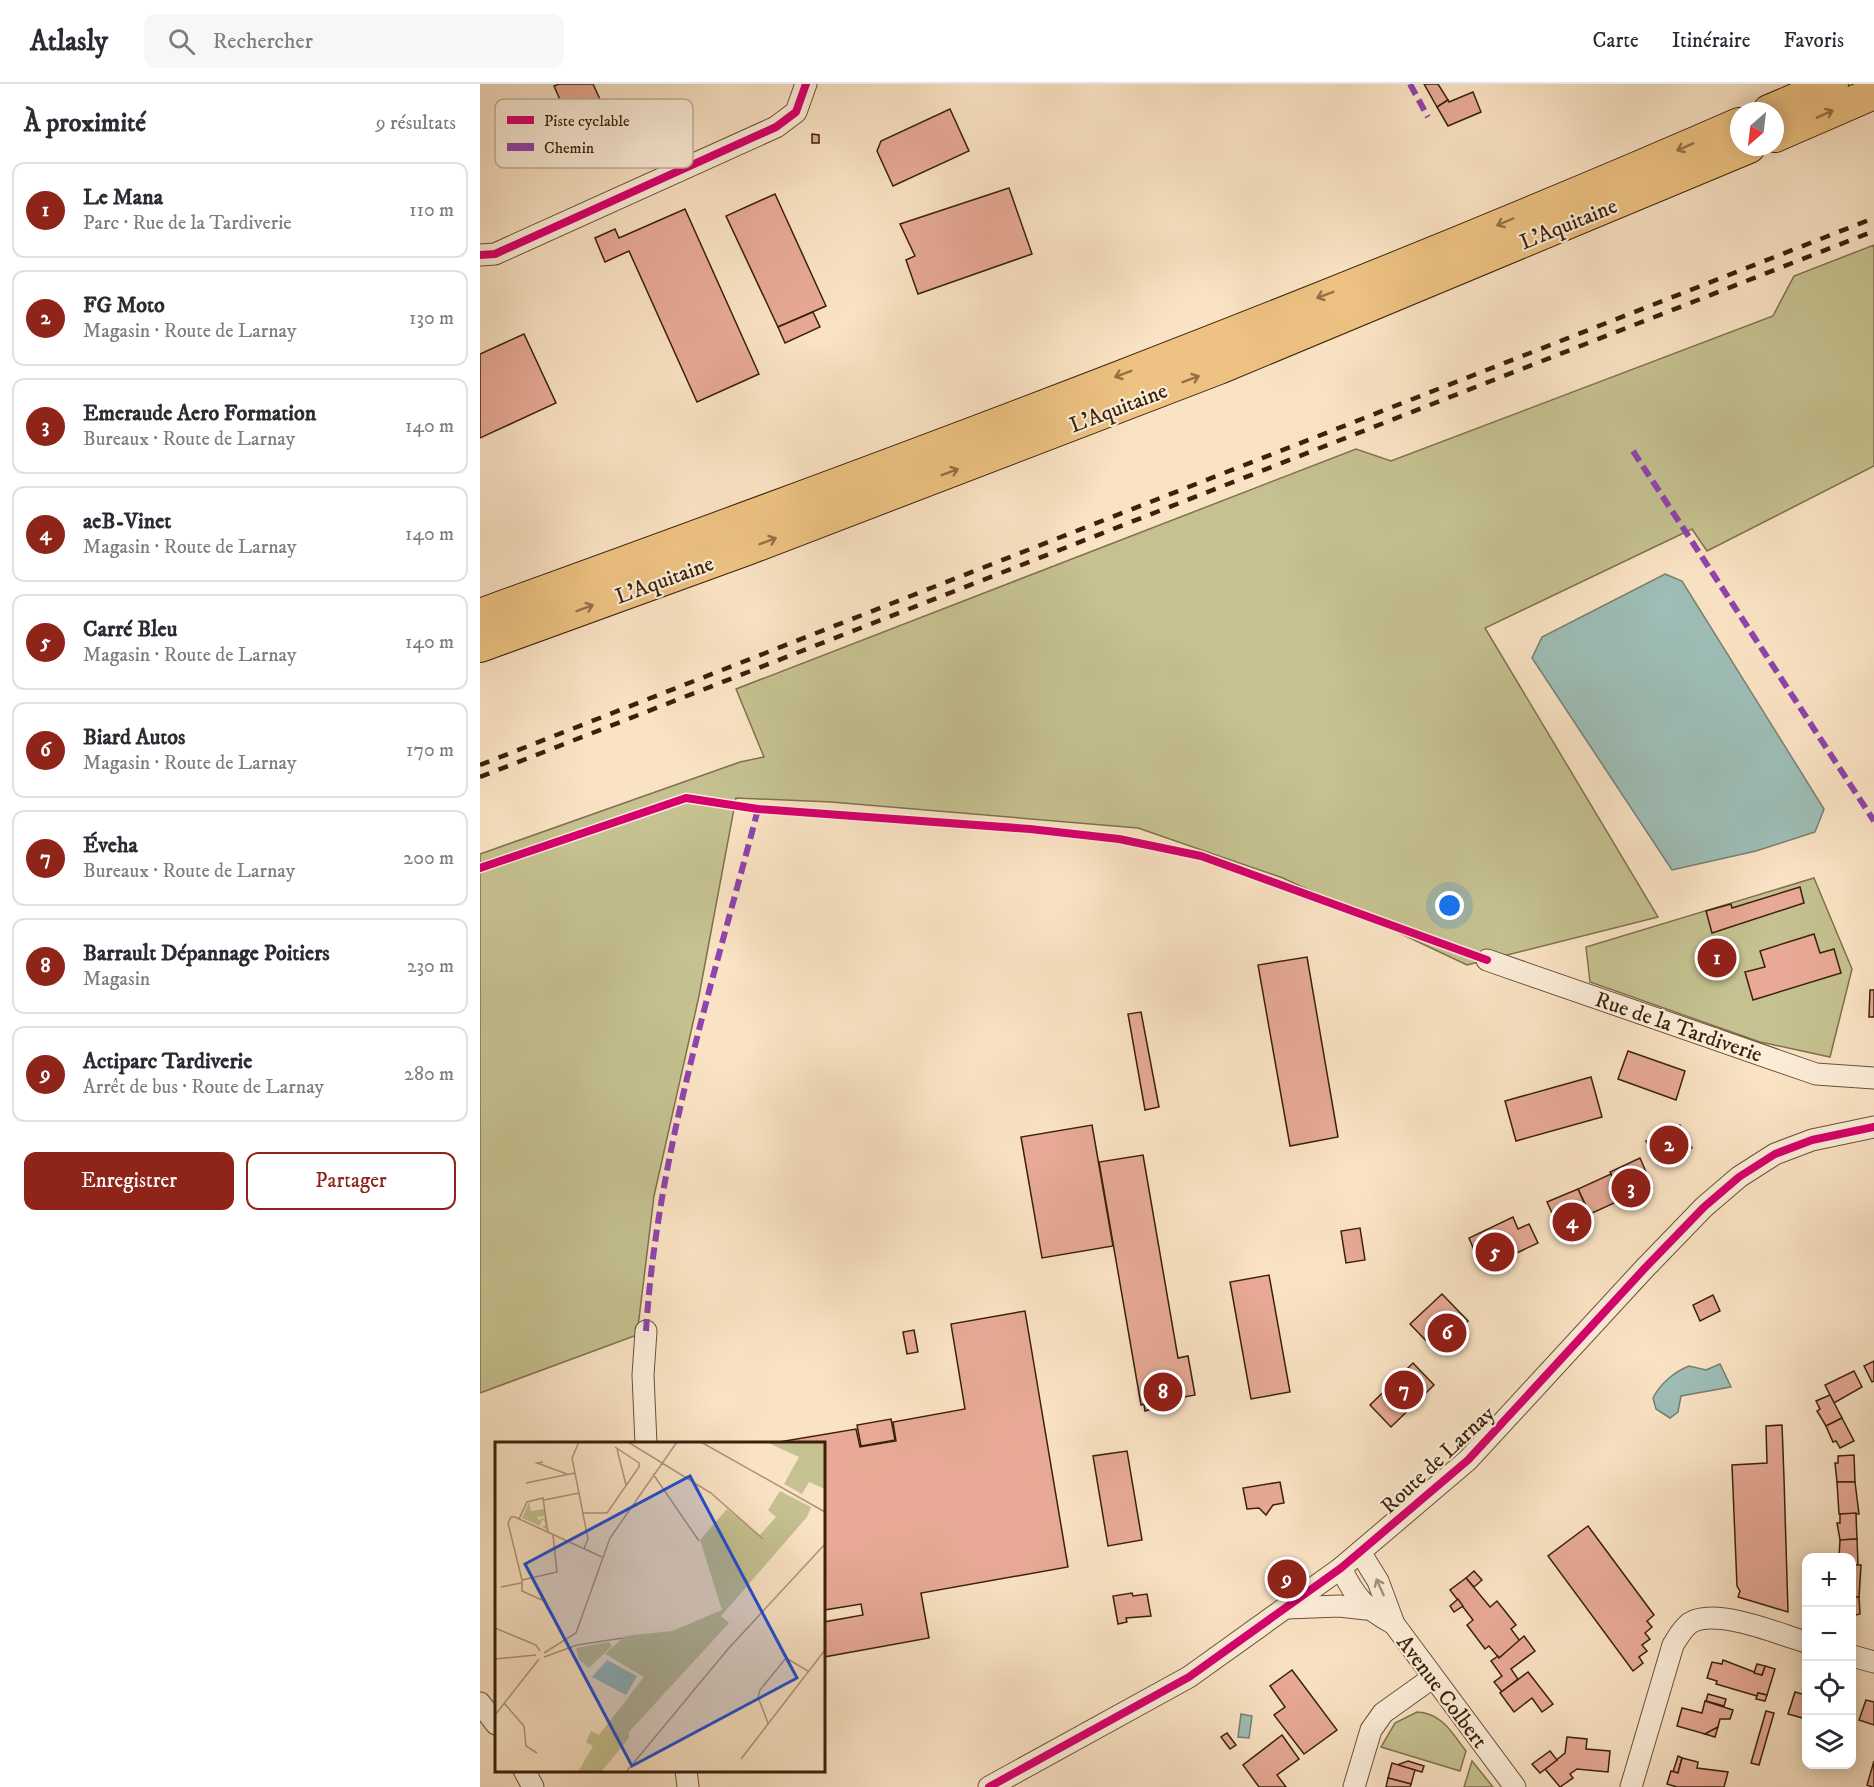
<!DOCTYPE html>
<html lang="fr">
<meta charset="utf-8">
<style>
:root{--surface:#fff;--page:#f7f7f7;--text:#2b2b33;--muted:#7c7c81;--line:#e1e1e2;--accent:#8f2418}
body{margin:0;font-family:"IM FELL DW Pica",serif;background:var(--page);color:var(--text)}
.controls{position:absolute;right:18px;bottom:18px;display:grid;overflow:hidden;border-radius:12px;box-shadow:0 3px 15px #0003}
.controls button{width:54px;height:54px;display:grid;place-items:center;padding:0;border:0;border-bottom:2px solid var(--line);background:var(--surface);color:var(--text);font:30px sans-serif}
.compass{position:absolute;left:1250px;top:18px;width:54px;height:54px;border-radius:50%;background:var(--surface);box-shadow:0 3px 15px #0003;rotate:208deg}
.you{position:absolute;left:970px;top:822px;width:21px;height:21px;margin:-15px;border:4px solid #fff;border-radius:50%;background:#1a73e8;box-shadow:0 0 0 9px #1a73e833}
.badge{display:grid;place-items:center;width:39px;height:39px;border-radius:50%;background:var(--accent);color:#fff;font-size:20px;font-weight:700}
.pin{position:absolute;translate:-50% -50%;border:3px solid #fff;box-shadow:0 2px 6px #0006}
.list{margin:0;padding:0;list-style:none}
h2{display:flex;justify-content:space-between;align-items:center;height:78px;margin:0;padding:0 24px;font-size:26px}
h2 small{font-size:20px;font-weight:400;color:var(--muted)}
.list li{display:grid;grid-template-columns:39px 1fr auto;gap:18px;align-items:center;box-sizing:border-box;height:96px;margin:0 12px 12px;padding:0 12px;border:2px solid var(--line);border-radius:12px}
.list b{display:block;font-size:22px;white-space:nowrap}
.list p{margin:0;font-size:20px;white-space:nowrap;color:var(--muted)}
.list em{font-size:20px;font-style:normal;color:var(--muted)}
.actions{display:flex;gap:12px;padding:18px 24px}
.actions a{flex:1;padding:14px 0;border:2px solid var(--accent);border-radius:12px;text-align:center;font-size:21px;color:var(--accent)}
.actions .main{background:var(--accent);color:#fff}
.icon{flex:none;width:33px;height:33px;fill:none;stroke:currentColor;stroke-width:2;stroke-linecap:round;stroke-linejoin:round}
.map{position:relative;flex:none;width:1394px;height:1703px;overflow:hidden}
header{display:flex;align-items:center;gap:36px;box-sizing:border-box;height:84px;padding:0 30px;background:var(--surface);border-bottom:2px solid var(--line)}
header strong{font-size:28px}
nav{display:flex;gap:33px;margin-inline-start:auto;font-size:21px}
.search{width:420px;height:54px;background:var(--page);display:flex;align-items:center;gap:15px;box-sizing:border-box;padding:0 21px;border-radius:12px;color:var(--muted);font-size:22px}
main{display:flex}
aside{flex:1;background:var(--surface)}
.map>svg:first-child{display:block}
</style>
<header>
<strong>Atlasly</strong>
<div class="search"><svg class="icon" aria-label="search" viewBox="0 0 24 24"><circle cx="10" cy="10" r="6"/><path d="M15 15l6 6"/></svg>Rechercher</div>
<nav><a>Carte</a><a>Itinéraire</a><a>Favoris</a></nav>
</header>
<main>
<aside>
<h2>À proximité<small>9 résultats</small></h2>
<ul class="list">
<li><span class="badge">1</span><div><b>Le Mana</b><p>Parc · Rue de la Tardiverie</p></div><em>110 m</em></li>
<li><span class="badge">2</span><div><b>FG Moto</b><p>Magasin · Route de Larnay</p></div><em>130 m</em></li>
<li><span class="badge">3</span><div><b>Emeraude Aero Formation</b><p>Bureaux · Route de Larnay</p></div><em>140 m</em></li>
<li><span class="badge">4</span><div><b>aeB-Vinet</b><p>Magasin · Route de Larnay</p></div><em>140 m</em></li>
<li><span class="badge">5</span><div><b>Carré Bleu</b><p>Magasin · Route de Larnay</p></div><em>140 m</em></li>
<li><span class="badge">6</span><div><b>Biard Autos</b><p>Magasin · Route de Larnay</p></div><em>170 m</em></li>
<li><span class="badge">7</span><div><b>Éveha</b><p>Bureaux · Route de Larnay</p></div><em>200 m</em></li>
<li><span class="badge">8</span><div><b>Barrault Dépannage Poitiers</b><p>Magasin</p></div><em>230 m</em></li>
<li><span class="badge">9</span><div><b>Actiparc Tardiverie</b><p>Arrêt de bus · Route de Larnay</p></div><em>280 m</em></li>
</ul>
<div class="actions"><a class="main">Enregistrer</a><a>Partager</a></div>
</aside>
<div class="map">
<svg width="1394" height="1703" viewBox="0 0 1394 1703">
<rect width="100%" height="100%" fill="#fae3c4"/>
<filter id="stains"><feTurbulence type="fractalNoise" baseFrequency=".00333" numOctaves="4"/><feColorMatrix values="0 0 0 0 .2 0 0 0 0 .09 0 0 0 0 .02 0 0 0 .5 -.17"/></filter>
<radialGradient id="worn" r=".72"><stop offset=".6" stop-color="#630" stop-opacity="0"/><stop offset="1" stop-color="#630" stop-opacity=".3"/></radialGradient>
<g fill="#c5c190" stroke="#80714e" stroke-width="1.5">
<polygon points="1394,161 1394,382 1227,467 1212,445 1005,544 1178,833 987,881 803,794 658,744 351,718 256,714 219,912 174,1112 157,1251 0,1309 0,770 260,678 284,673 256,605 876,365 911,377 1293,232 1314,192"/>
<polygon points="1334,794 1372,885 1350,973 1280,958 1110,898 1106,863"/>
<path d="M937 1628C962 1629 972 1649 986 1667L980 1687 901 1663 915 1639Z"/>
<polygon points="992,1677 1013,1703 984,1703"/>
</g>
<g fill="#9ebeb7" stroke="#767f72" stroke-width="1.5">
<polygon points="1185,490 1202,497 1344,725 1335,748 1276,767 1192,786 1052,574 1062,553"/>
<path d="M1240 1280 1251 1303 1201 1312 1198 1328 1190 1334 1176 1325 1173 1314C1180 1300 1194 1288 1209 1282L1226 1286Z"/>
<polygon points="761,1630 772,1632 769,1654 758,1653"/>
</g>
<g fill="#e8aa96" stroke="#3a210b" stroke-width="1.5">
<polygon points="79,0 113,0 128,33 94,48 74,2"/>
<polygon points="944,0 958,0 968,16 957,23"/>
<polygon points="993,8 1001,28 968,42 957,23 968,16 969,18"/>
<polygon points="470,25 489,67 413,102 397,67 401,57"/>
<polygon points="332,50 339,51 339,59 332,59"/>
<polygon points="529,104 552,170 438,210 426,176 435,172 420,140"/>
<polygon points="295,110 346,222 298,243 246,132"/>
<polygon points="205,125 279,290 217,318 149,167 125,178 115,154 135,145 139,154"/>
<polygon points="333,228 340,243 305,259 298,243"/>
<polygon points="44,250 76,319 0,354 0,270"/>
<polygon points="1320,803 1324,819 1232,849 1226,827 1251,820 1252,824"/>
<polygon points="1334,850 1340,869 1354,865 1361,889 1273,916 1265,888 1285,883 1280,867"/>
<polygon points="827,873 858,1053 810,1062 778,881"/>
<polygon points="1390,906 1394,906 1394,933 1389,933"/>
<polygon points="661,928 679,1023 665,1026 648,930"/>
<polygon points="1148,967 1205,987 1196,1016 1138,995"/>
<polygon points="1111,993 1122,1033 1036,1057 1025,1017"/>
<polygon points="612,1041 633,1162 562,1174 541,1053"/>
<polygon points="1200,1041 1212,1064 1178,1080 1166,1057"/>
<polygon points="663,1071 698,1274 708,1272 715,1311 677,1318 678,1323 665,1327 664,1320 661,1321 619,1078"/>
<polygon points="1160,1074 1173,1104 1144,1117 1130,1088"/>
<polygon points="1131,1090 1143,1115 1110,1130 1098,1105"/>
<polygon points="1098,1105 1113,1139 1082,1151 1067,1118"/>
<polygon points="1033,1133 1038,1145 1049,1140 1058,1159 1002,1185 989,1154"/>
<polygon points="880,1144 885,1176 866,1179 861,1147"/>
<polygon points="789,1191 810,1308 771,1315 750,1198"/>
<polygon points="962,1210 988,1237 956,1267 930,1240"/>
<polygon points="1233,1211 1240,1227 1220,1237 1213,1221"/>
<polygon points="545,1227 588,1483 441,1509 449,1554 344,1573 344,1538 383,1531 381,1520 344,1526 344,1360 287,1360 376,1345 380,1363 416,1357 413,1338 485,1325 471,1240"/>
<polygon points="434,1246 438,1268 427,1270 423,1248"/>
<polygon points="1394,1277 1394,1297 1392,1298 1384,1282"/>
<polygon points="933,1279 954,1301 911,1343 890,1321"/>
<polygon points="1374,1287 1382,1303 1354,1319 1345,1301"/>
<polygon points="1350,1311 1362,1334 1346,1342 1337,1327 1340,1325 1336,1317"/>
<polygon points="1362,1334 1374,1357 1360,1364 1356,1357 1353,1358 1346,1342"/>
<polygon points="411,1335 415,1356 381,1362 377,1341"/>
<polygon points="1302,1341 1304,1394 1308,1528 1258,1513 1260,1507 1257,1502 1252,1381 1287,1379 1286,1342"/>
<polygon points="647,1367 662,1456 628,1462 613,1372"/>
<polygon points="1374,1371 1375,1398 1357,1398 1355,1379 1358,1379 1358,1372"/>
<polygon points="800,1398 804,1419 793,1421 786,1431 779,1424 767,1425 763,1404"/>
<polygon points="1357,1398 1375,1398 1379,1430 1359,1430"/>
<polygon points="1376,1429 1377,1455 1360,1456 1357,1439 1360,1439 1360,1430"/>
<polygon points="1108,1442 1174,1531 1167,1537 1172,1543 1165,1549 1170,1555 1162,1561 1167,1567 1159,1573 1163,1579 1153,1587 1068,1472"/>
<polygon points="1377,1455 1378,1481 1372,1481 1372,1474 1359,1473 1360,1456"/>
<polygon points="1372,1481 1381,1481 1379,1513 1372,1513"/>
<polygon points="994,1487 1002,1496 994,1503 986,1494"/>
<polygon points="986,1494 1010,1523 1017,1517 1036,1541 1031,1545 1040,1557 1019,1574 1009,1562 1005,1565 987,1541 993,1536 970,1506"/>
<polygon points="652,1509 653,1512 667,1510 671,1532 646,1534 647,1538 638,1540 633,1512"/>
<polygon points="1372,1513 1379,1513 1380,1530 1375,1531 1375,1538 1372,1538"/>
<polygon points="978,1515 983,1522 974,1528 970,1522"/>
<polygon points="1044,1552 1055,1567 1031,1585 1038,1595 1022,1608 1014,1598 1022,1592 1011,1577 1018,1572 1019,1574"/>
<polygon points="1243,1576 1282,1591 1285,1582 1295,1585 1287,1611 1278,1609 1277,1612 1236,1600 1237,1597 1227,1594 1232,1578 1242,1580"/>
<polygon points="1277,1580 1285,1582 1282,1591 1274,1589"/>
<polygon points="812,1586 857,1646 824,1670 794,1631 805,1623 790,1602"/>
<polygon points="1048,1588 1073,1620 1062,1628 1052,1614 1034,1628 1020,1609"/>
<polygon points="1315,1608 1326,1611 1326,1635 1308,1630"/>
<polygon points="1278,1609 1287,1611 1285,1617 1276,1615"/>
<polygon points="1228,1610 1246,1615 1244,1622 1226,1617"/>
<polygon points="1386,1616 1394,1618 1394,1641 1379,1636"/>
<polygon points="1225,1617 1253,1626 1250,1635 1240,1635 1238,1643 1225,1650 1197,1642 1202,1624 1222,1629"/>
<polygon points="1286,1627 1294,1629 1279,1681 1271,1679"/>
<polygon points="1238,1643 1235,1653 1225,1650"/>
<polygon points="747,1649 756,1661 750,1665 741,1653"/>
<polygon points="802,1651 819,1675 797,1691 806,1703 779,1703 763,1681"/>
<polygon points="1087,1653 1107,1655 1106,1665 1130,1667 1128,1688 1097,1685 1090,1690 1093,1694 1080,1703 1065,1685 1085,1669"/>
<polygon points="1070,1667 1077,1676 1060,1689 1052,1680"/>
<polygon points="1198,1672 1202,1674 1198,1689 1193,1688"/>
<polygon points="1202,1674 1218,1678 1217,1684 1248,1688 1244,1703 1197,1703 1187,1700 1191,1687 1198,1689"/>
<polygon points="928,1677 944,1682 942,1688 917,1681"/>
<polygon points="1394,1677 1394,1703 1392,1703 1387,1701"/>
<polygon points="912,1679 935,1686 931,1700 908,1694"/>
<polygon points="908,1694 931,1700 930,1703 906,1703"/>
</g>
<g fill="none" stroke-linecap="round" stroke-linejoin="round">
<g stroke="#6a5239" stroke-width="23">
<g id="minor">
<polyline points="0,171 15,170 296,43 316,28 326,0"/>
<polyline points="1007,876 1336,990 1394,994"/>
<polyline points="166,1360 163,1291 166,1247"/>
<polyline points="880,1468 898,1497 914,1540 1035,1703"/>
<path d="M861 1484C875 1514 885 1524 914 1540"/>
<polyline points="807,1524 859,1522 886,1525"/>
<polyline points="1372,1572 1394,1578"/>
<polyline points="0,1619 16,1640"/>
<polyline points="44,1686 53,1703"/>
<polyline points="206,1686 208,1703"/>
<polyline points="509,1703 709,1593 861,1484 988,1376 1165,1184 1224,1123 1259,1093 1295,1070 1332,1056 1394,1043"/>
<polyline points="874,1703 891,1646 903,1629 952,1594"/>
<path d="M1151 1703 1193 1561C1198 1553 1202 1545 1210 1539 1236 1523 1298 1550 1326 1558"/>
</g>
</g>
<g stroke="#3a210b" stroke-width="34">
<g id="highway">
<polyline points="1289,27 1352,0"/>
<polyline points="1295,52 1394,9"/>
<path d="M0 531C423 378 846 220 1259 40"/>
<polyline points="0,562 267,465 739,284 1269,63"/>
</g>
</g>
<use href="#minor" stroke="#fcedd9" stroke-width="21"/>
<use href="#highway" stroke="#edc282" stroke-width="32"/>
<g stroke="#3a210b" stroke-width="4.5" stroke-dasharray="10 10" stroke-linecap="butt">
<polyline points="0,681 1394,134"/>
<polyline points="0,693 1394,147"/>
</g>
<g stroke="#8e44ad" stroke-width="6" stroke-dasharray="12 6" stroke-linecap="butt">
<polyline points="930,0 948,33"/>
<polyline points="1153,367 1394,737"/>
<path d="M166 1247C177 1069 234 896 278 725L274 724"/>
</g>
<g stroke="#fcedd9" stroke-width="11">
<g id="cycleway">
<polyline points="0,171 15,170 296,43 316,28 326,0"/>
<polyline points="0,784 206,714 278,725 550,745 639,755 721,772 1007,876"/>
<polyline points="509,1703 709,1593 861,1484 988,1376 1165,1184 1224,1123 1259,1093 1295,1070 1332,1056 1394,1043"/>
</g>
</g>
<use href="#cycleway" stroke="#d6006c" stroke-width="8"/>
</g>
<defs><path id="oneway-shaft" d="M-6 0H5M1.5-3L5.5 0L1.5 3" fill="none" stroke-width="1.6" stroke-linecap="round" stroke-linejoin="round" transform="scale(1.5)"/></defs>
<g stroke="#947246">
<use href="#oneway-shaft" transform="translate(1345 30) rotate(-24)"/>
<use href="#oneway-shaft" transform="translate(1205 63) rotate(156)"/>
<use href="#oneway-shaft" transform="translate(1025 138) rotate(157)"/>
<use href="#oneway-shaft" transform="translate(845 211) rotate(159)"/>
<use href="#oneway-shaft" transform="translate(643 290) rotate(159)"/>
<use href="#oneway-shaft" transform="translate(711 295) rotate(-21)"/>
<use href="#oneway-shaft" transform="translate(470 388) rotate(-21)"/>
<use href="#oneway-shaft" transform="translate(288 457) rotate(-21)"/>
<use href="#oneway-shaft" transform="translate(105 524) rotate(-20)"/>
</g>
<use stroke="#a5917c" href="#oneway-shaft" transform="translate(900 1503) rotate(-114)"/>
<g text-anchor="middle" stroke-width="4.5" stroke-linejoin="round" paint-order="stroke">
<g font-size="22" fill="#3a210b" stroke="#fcedd9">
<text transform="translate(1088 139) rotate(-22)" y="8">L'Aquitaine</text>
<text transform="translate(638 323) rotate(-21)" y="8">L'Aquitaine</text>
<text transform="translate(184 495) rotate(-20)" y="8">L'Aquitaine</text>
<text transform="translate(1199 942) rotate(19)" y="8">Rue de la Tardiverie</text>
<text transform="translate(957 1375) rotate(-43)" y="8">Route de Larnay</text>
<text transform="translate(963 1607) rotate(53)" y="8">Avenue Colbert</text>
</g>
</g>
<g transform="translate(15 1358)">
<rect width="330" height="330" fill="#fae3c4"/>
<path d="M271 0H330V47L314 40 307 52 289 42 304 15ZM285 49 316 65 312 75 226 174 234 181 134 290V296L106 330H83L98 304 91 300 96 289 104 293 149 235 110 212 130 194 177 189 227 168 205 98 232 67 265 93 281 75 273 68ZM34 60 36 69 49 67 50 74 42 75 44 78 50 75 52 85 51 87 47 85 51 82 48 77 45 84 27 76ZM114 200 117 204 94 226 84 218 81 206Z" fill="#c5c190"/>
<path d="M112 218 142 234 131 253 97 235Z" fill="#9ebeb7"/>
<path fill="none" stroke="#ad957a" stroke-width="1.5" d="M84 0 77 16 93 97 89 107M133 0 216 51 268 97M206 0 330 70M122 7 131 43M48 20 42 21 72 32M158 32 204 99M31 41 80 31M49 58 84 51M88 71H112L144 25V21L120 5M24 77 32 60 48 56 53 91M58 93 62 130 27 138 13 81 16 75H20L107 115M37 137 53 168M27 138V149L49 159M6 145 26 141M0 186 41 203 45 209M49 211 81 191 115 96 182 0M49 215 82 203 128 196M0 217 41 213M9 261 29 284 31 304 42 311M0 273 44 217M273 281 263 255 265 248 291 216 313 229M246 317 330 208M131 330 233 207 330 102"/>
<path fill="#1d4ed8" fill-opacity="0.15" stroke="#1d4ed8" stroke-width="3" d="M195 34 302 236 137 324 30 122Z"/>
<rect width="330" height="330" fill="none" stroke="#3a210b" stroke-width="3"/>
</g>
<rect x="15" y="15" width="198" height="69" rx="9" fill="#fcedd9" stroke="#c2b09b" stroke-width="1.5"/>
<rect x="27" y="32" width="27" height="8" fill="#d6006c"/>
<rect x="27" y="59" width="27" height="8" fill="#8e44ad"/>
<g font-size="16" fill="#3a210b">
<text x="64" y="42">Piste cyclable</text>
<text x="64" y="69">Chemin</text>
</g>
<rect width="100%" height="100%" filter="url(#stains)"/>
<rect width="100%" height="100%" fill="url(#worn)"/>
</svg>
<div class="controls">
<button>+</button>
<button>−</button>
<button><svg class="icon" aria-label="locate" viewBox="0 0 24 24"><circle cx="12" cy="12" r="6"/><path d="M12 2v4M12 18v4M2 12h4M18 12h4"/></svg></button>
<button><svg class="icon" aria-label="layers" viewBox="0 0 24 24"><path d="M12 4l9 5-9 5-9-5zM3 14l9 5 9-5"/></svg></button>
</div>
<svg class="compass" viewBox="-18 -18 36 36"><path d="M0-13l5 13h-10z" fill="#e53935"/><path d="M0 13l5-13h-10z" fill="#7c7c81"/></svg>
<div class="you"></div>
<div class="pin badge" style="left:1237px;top:874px">1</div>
<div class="pin badge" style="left:1189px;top:1061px">2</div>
<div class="pin badge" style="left:1151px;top:1104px">3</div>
<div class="pin badge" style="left:1092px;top:1138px">4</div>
<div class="pin badge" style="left:1015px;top:1168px">5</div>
<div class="pin badge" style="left:967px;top:1249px">6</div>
<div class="pin badge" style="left:924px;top:1306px">7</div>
<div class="pin badge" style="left:683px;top:1308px">8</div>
<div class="pin badge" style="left:807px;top:1495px">9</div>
</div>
</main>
